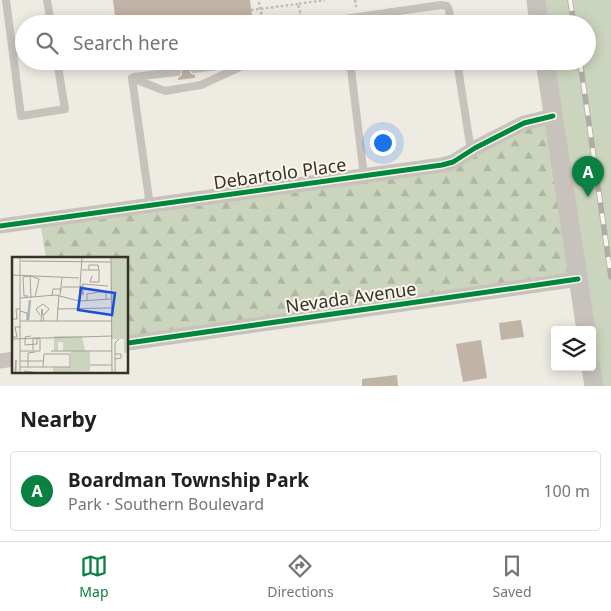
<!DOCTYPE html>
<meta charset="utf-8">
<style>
:root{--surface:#fff;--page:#f2f2f2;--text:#202124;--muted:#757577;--line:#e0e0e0;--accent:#0b8043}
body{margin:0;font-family:"Noto Sans",sans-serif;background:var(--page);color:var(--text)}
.controls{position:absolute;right:15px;bottom:15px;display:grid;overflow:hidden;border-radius:5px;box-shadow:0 2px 12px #0003}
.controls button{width:45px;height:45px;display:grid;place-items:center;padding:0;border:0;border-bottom:1px solid var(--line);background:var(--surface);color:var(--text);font:25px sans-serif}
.you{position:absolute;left:382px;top:142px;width:18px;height:18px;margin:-12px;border:4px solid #fff;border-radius:50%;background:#1a73e8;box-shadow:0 0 0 8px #1a73e833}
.badge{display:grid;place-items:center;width:32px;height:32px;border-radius:50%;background:var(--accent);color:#fff;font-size:16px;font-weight:700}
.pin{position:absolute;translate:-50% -41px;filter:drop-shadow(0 1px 2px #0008)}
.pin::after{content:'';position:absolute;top:26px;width:18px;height:15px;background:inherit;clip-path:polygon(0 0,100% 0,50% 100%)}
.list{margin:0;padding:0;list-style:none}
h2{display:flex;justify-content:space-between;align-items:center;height:65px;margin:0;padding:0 20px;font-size:21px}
h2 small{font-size:16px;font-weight:400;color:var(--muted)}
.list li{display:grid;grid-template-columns:32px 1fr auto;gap:15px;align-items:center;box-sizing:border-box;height:80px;margin:0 10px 10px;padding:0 10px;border:1px solid var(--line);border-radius:5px}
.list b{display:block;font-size:19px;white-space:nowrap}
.list p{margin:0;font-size:16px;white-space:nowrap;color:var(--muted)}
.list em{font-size:16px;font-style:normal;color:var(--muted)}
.icon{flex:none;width:28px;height:28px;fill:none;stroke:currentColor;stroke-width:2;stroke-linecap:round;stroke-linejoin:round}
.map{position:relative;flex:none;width:611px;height:386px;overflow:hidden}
.search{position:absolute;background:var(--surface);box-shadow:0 2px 12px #0003;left:15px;right:15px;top:15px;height:55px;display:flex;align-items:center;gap:12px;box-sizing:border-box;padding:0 18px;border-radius:28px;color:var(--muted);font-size:19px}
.sheet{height:155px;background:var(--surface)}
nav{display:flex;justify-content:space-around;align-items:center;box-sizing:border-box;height:70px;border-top:1px solid var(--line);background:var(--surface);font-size:14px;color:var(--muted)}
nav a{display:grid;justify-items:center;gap:2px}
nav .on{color:var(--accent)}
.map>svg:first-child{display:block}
</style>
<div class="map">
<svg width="611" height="386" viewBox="0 0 611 386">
<defs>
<pattern id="forest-firs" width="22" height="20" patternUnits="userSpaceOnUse" patternTransform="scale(1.25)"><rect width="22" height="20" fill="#cbd4bd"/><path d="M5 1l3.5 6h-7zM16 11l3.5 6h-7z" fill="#afb6a3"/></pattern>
</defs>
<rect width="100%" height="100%" fill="#eeebe3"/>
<polygon fill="url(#forest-firs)" points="611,0 611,386 592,367 592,330 578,279 128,343 128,258 46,258 40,221 442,165 553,115 587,61 587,24"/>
<polygon fill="#cbd4bd" points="536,0 611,0 611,386 594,386 592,367 592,330 545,61 587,61 587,24 539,24"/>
<g fill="#c1b3a5">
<polygon points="113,0 250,0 253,24 116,24"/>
<polygon points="175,61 193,61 193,63 189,66 189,70 191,74 195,75 195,78 178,80 178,78 182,75 182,71 180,67 176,66"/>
<polygon points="521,320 524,337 501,340 499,323"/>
<polygon points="481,340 487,378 463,382 456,344"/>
<polygon points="397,375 398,386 362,386 362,379"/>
</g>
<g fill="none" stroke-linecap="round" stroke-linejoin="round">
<g stroke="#c0bcb4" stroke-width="2.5" stroke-dasharray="2.5 2.5" stroke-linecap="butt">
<polyline points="355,0 356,7"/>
<polyline points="259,2 262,17 265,24"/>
<polyline points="251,10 298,4"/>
<polyline points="286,24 301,15 298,4 325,0"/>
</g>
<g stroke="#c7c3bc" stroke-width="8">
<polyline points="6,0 21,116 65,109 57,61"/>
<polyline points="47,0 51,24"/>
<polyline points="317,24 324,22 441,5 447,6 449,10 451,24"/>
<polyline points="377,24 390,12"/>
<polyline points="350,61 364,176"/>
<polyline points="457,61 471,151"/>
<polyline points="194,69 246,62"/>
<polyline points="134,77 177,72"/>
<polyline points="150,206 132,78 165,91 201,85 253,61"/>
</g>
<g stroke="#c7c3bc" stroke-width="15">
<polyline points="0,226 442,165 453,162 475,148 524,123 553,116"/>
<polyline points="128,343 523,287 578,279"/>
<polyline points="0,361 14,359"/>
</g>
<g stroke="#c7c3bc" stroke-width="19">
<polyline points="536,0 539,24"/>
<polyline points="545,61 586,330"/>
<polyline points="591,367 594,386"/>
</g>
<g stroke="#afaca6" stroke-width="5.5">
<g id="rail">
<polyline points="570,0 574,24"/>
<polyline points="580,61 611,277"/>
</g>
</g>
<use href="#rail" stroke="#faf6eb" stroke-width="4" stroke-dasharray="11" stroke-linecap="butt"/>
<g stroke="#faf6eb" stroke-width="8">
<g id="cycleway">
<polyline points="0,226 442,165 453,162 475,148 524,123 553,116"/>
<polyline points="128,343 523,287 578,279"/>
</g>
</g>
<use href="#cycleway" stroke="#00873e" stroke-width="5"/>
</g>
<g text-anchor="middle" stroke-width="4" stroke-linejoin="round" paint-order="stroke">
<g font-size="18" fill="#38312a" stroke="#faf6eb">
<text transform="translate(280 174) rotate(-8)" y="6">Debartolo Place</text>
<text transform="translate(351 298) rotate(-8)" y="6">Nevada Avenue</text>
</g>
</g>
<g transform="translate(12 257)">
<rect width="116" height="116" fill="#eeebe3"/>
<path d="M99 62H112V75L104 82H100ZM59 94H78V114L41 116V110H59Z" fill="#cbd4bd"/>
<path d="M42 79H70L73 94H51V85H46V94H42Z" fill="#cbd4bd"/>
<path d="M99 0H116V96H112V82H104V75H112L111 62H99Z" fill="#cbd4bd"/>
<path fill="none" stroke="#9fb9bf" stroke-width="2.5" d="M16 63 18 43"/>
<path fill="none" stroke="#a5a199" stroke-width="1" d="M99 0 100 116M9 4 99 5M70 13H87V25H78L80 19M77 13V8H86L87 13M0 18 67 21M18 19 19 41M71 27 96 29M50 30H69L71 38V27L69 30M40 38 41 32H50M48 38 50 21M16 39H12L11 20 19 19 27 22 23 40M8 41 44 38 67 44 99 42M67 44 70 0M75 44V37L87 35H94V43M45 52 99 51M8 54 15 56V64M28 58 24 52 31 47 37 52 32 58M0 62H5L4 52H8M8 64H99M29 64 30 52 32 64M45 64 47 38M19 79 13 80V88L25 87V81M1 80H5L3 70H9M0 82 100 79M8 94H28V81H21V93M39 94H100M103 97H109V101L103 102M4 103V116L3 115ZM8 104H31M78 108H100M8 110H58V97H32L31 110M16 110V96L23 95M12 114 28 116M8 116V0M103 116V86L107 82"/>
<path fill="#1d4ed8" fill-opacity="0.15" stroke="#1d4ed8" stroke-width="2.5" d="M69 31 103 36 100 58 66 53Z"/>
<rect width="116" height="116" fill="none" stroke="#38312a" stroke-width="2.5"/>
</g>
</svg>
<div class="controls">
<button><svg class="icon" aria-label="layers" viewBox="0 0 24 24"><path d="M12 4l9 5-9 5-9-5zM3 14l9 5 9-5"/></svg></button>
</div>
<div class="you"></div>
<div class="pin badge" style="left:588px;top:197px">A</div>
<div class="search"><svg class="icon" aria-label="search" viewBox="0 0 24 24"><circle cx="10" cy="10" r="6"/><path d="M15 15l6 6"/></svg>Search here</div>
</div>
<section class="sheet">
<h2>Nearby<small></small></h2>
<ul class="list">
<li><span class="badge">A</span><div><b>Boardman Township Park</b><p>Park · Southern Boulevard</p></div><em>100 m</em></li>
</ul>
</section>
<nav>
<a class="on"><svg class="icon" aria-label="map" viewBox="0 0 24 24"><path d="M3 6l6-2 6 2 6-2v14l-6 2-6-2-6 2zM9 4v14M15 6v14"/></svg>Map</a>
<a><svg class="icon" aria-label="directions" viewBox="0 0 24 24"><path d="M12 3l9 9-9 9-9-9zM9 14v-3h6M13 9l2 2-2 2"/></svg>Directions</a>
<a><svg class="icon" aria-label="saved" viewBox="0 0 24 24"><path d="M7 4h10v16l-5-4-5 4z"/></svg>Saved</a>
</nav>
